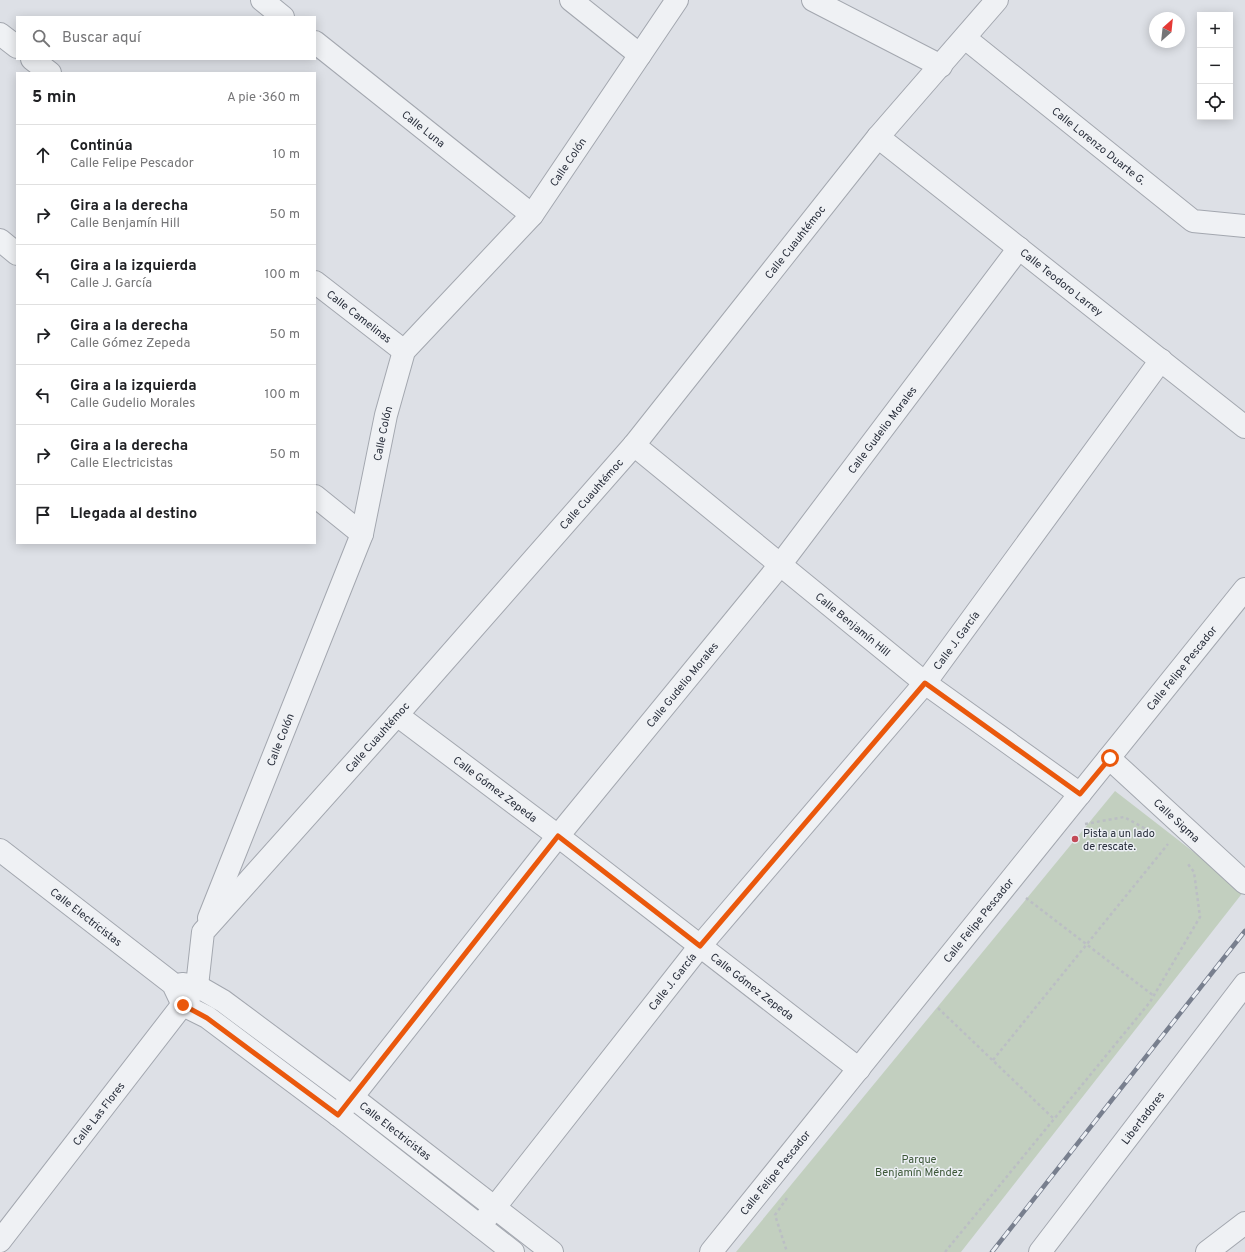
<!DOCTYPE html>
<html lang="es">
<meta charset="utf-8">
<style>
:root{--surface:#fff;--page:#f2f2f2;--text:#202124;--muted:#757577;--line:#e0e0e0}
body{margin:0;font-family:Overpass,sans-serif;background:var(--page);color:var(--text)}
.controls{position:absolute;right:12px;top:12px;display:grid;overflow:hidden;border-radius:0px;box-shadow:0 2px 10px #0003}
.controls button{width:36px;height:36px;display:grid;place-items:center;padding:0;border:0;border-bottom:1px solid var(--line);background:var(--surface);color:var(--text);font:20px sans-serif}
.compass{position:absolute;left:1149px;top:12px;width:36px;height:36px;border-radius:50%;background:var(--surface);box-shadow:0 2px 10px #0003;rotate:27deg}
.stop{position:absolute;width:12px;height:12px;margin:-9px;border:3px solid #ea580c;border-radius:50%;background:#fff}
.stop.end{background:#ea580c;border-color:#fff;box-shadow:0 1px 4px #0008}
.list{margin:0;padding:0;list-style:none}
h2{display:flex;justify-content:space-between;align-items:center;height:52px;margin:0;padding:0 16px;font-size:17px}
h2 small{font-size:13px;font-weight:400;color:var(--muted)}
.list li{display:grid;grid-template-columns:26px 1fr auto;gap:12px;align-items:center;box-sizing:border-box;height:60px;padding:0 16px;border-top:1px solid var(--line)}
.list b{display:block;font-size:15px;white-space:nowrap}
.list p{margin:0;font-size:13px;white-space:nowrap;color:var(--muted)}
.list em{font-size:13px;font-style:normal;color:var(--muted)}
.icon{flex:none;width:22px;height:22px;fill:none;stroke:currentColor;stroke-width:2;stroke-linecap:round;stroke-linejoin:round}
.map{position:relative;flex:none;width:1245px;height:1252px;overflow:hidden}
.search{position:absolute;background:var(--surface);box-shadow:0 2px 10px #0003;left:16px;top:16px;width:300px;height:44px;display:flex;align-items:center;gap:10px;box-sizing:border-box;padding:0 14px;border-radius:0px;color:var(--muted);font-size:15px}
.panel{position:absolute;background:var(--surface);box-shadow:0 2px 10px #0003;left:16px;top:72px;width:300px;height:472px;border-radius:0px}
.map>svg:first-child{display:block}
</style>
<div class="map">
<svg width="1245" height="1252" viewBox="0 0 1245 1252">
<rect width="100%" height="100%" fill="#dde0e6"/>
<polygon fill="#c2cfbf" points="1115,791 1244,891 961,1252 736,1252"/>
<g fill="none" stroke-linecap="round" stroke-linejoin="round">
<g stroke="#a3a7af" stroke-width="24">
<g id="street">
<polyline points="262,0 283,17"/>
<polyline points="571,0 640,55"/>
<polyline points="813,0 941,66"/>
<polyline points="0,34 17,47"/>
<path id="s1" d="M965 38 1193 221 1245 226"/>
<path id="s2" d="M315 42 532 215"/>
<polyline points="32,59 50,73"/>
<path id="s3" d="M878 137 1245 427"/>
<polyline points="0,240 17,254"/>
<path id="s4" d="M315 282 404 351"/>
<path id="s5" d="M634 445 925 683 1080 794"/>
<polyline points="315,496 362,534"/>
<path id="s6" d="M397 715 558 836 859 1069"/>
<path id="s7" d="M1109 758 1245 883"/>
<path id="s8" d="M0 850 173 984 183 1005 207 1017 338 1115 513 1252"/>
<path id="s9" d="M209 918 362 534 386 415 404 351 532 215 677 0"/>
<path id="s10" d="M182 984 197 986 223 1001 352 1097 552 1252"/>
<path id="s11" d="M338 1115 558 836 780 565 1019 248"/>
<path id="s12" d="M480 1226 700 946 925 683 1161 360"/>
<path id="s13" d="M0 1241 197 986 203 932 397 715 634 445 878 137 997 0"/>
<path id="s14" d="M711 1252 1245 589"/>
<path id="s15" d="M1040 1252 1245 984"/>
<polyline points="1207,1252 1245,1223"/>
</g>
</g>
<g stroke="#bbbec4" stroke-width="2.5" stroke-dasharray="3 3" stroke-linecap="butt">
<polyline points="1085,824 1124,817 1155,834"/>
<polyline points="1026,898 1154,996"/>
<polyline points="938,1008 1054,1119"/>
<polyline points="993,1060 1168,844"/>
<polyline points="787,1198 775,1215 787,1252"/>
<polyline points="945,1252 1150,1002 1200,917 1194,872 1188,864"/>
</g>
<use href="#street" stroke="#eff1f4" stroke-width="22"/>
<g stroke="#787f8e" stroke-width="4.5">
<polyline id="rail" points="992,1252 1245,931"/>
</g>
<use href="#rail" stroke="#eceff4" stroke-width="3" stroke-dasharray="9" stroke-linecap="butt"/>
</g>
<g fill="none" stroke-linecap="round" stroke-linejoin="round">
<polyline stroke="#ea580c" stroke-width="5" points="183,1005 207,1018 338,1115 558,836 700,946 925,683 1080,794 1110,758"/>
</g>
<circle fill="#c34a57" stroke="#eceff4" stroke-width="1.5" cx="1075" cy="839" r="4"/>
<g text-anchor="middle" stroke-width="3" stroke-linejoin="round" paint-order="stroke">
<g font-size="11" fill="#282e3b" stroke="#eceff4">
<text dy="4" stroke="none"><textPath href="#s2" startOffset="139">Calle Luna</textPath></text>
<text dy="4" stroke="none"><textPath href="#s1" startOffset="172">Calle Lorenzo Duarte G.</textPath></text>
<text dy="4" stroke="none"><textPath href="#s9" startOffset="852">Calle Colón</textPath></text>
<text dy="4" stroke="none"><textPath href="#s13" startOffset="1286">Calle Cuauhtémoc</textPath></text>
<text dy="4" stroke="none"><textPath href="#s3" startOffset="234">Calle Teodoro Larrey</textPath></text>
<text dy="4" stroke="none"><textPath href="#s4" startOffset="56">Calle Camelinas</textPath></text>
<text dy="4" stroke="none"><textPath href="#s11" startOffset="875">Calle Gudelio Morales</textPath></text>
<text dy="4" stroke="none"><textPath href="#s9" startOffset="516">Calle Colón</textPath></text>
<text dy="4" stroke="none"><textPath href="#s13" startOffset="962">Calle Cuauhtémoc</textPath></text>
<text dy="4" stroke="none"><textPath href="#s5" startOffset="283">Calle Benjamín Hill</textPath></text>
<text dy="4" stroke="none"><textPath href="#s12" startOffset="755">Calle J. García</textPath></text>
<text dy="4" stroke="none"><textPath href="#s14" startOffset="750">Calle Felipe Pescador</textPath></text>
<text dy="4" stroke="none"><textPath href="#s11" startOffset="551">Calle Gudelio Morales</textPath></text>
<text dy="4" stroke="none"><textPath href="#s13" startOffset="638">Calle Cuauhtémoc</textPath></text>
<text dy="4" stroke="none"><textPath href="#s9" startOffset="192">Calle Colón</textPath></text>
<text dy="4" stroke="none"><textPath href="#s6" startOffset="123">Calle Gómez Zepeda</textPath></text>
<text dy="4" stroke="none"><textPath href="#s7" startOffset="92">Calle Sigma</textPath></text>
<text dy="4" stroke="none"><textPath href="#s8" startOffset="109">Calle Electricistas</textPath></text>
<text dy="4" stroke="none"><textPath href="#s14" startOffset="426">Calle Felipe Pescador</textPath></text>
<text dy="4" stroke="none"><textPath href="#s12" startOffset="311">Calle J. García</textPath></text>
<text dy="4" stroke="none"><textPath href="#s6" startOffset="447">Calle Gómez Zepeda</textPath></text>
<text dy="4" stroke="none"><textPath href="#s13" startOffset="161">Calle Las Flores</textPath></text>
<text dy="4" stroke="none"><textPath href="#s15" startOffset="169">Libertadores</textPath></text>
<text dy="4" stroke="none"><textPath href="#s10" startOffset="261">Calle Electricistas</textPath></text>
<text dy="4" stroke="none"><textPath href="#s14" startOffset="102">Calle Felipe Pescador</textPath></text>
</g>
<g font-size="11" fill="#282e3b" stroke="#eceff4" text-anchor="start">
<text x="1083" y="837">Pista a un lado<tspan x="1083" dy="13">de rescate.</tspan></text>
</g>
<g font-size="11" fill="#3b5636" stroke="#eceff4">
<text x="919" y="1163">Parque<tspan x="919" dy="13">Benjamín Méndez</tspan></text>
</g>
</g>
</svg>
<div class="controls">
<button>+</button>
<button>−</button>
<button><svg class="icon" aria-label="locate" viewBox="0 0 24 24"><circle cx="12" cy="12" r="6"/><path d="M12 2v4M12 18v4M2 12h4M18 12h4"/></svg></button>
</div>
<svg class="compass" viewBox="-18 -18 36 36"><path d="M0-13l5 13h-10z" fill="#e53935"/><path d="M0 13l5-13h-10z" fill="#757577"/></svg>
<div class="stop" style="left:1110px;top:758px"></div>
<div class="stop end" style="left:183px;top:1005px"></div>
<div class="search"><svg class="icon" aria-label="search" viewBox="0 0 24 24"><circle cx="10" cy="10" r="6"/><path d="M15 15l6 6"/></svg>Buscar aquí</div>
<section class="panel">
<h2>5 min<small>A pie · 360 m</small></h2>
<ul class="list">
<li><svg class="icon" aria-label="ahead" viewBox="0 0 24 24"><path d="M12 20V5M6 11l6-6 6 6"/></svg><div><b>Continúa</b><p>Calle Felipe Pescador</p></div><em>10 m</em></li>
<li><svg class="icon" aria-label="right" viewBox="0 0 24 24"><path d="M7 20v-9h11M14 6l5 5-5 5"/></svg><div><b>Gira a la derecha</b><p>Calle Benjamín Hill</p></div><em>50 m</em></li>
<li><svg class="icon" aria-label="left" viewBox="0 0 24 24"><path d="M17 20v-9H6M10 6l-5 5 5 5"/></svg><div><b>Gira a la izquierda</b><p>Calle J. García</p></div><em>100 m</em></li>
<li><svg class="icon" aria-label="right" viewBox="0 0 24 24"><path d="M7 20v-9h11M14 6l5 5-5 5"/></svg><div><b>Gira a la derecha</b><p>Calle Gómez Zepeda</p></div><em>50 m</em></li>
<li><svg class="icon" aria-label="left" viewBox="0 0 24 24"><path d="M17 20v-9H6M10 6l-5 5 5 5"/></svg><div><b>Gira a la izquierda</b><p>Calle Gudelio Morales</p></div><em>100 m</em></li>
<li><svg class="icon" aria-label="right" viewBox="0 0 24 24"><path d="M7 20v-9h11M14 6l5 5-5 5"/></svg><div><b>Gira a la derecha</b><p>Calle Electricistas</p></div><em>50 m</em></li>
<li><svg class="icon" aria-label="arrive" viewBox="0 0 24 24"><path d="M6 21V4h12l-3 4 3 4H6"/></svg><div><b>Llegada al destino</b></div></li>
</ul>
</section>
</div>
